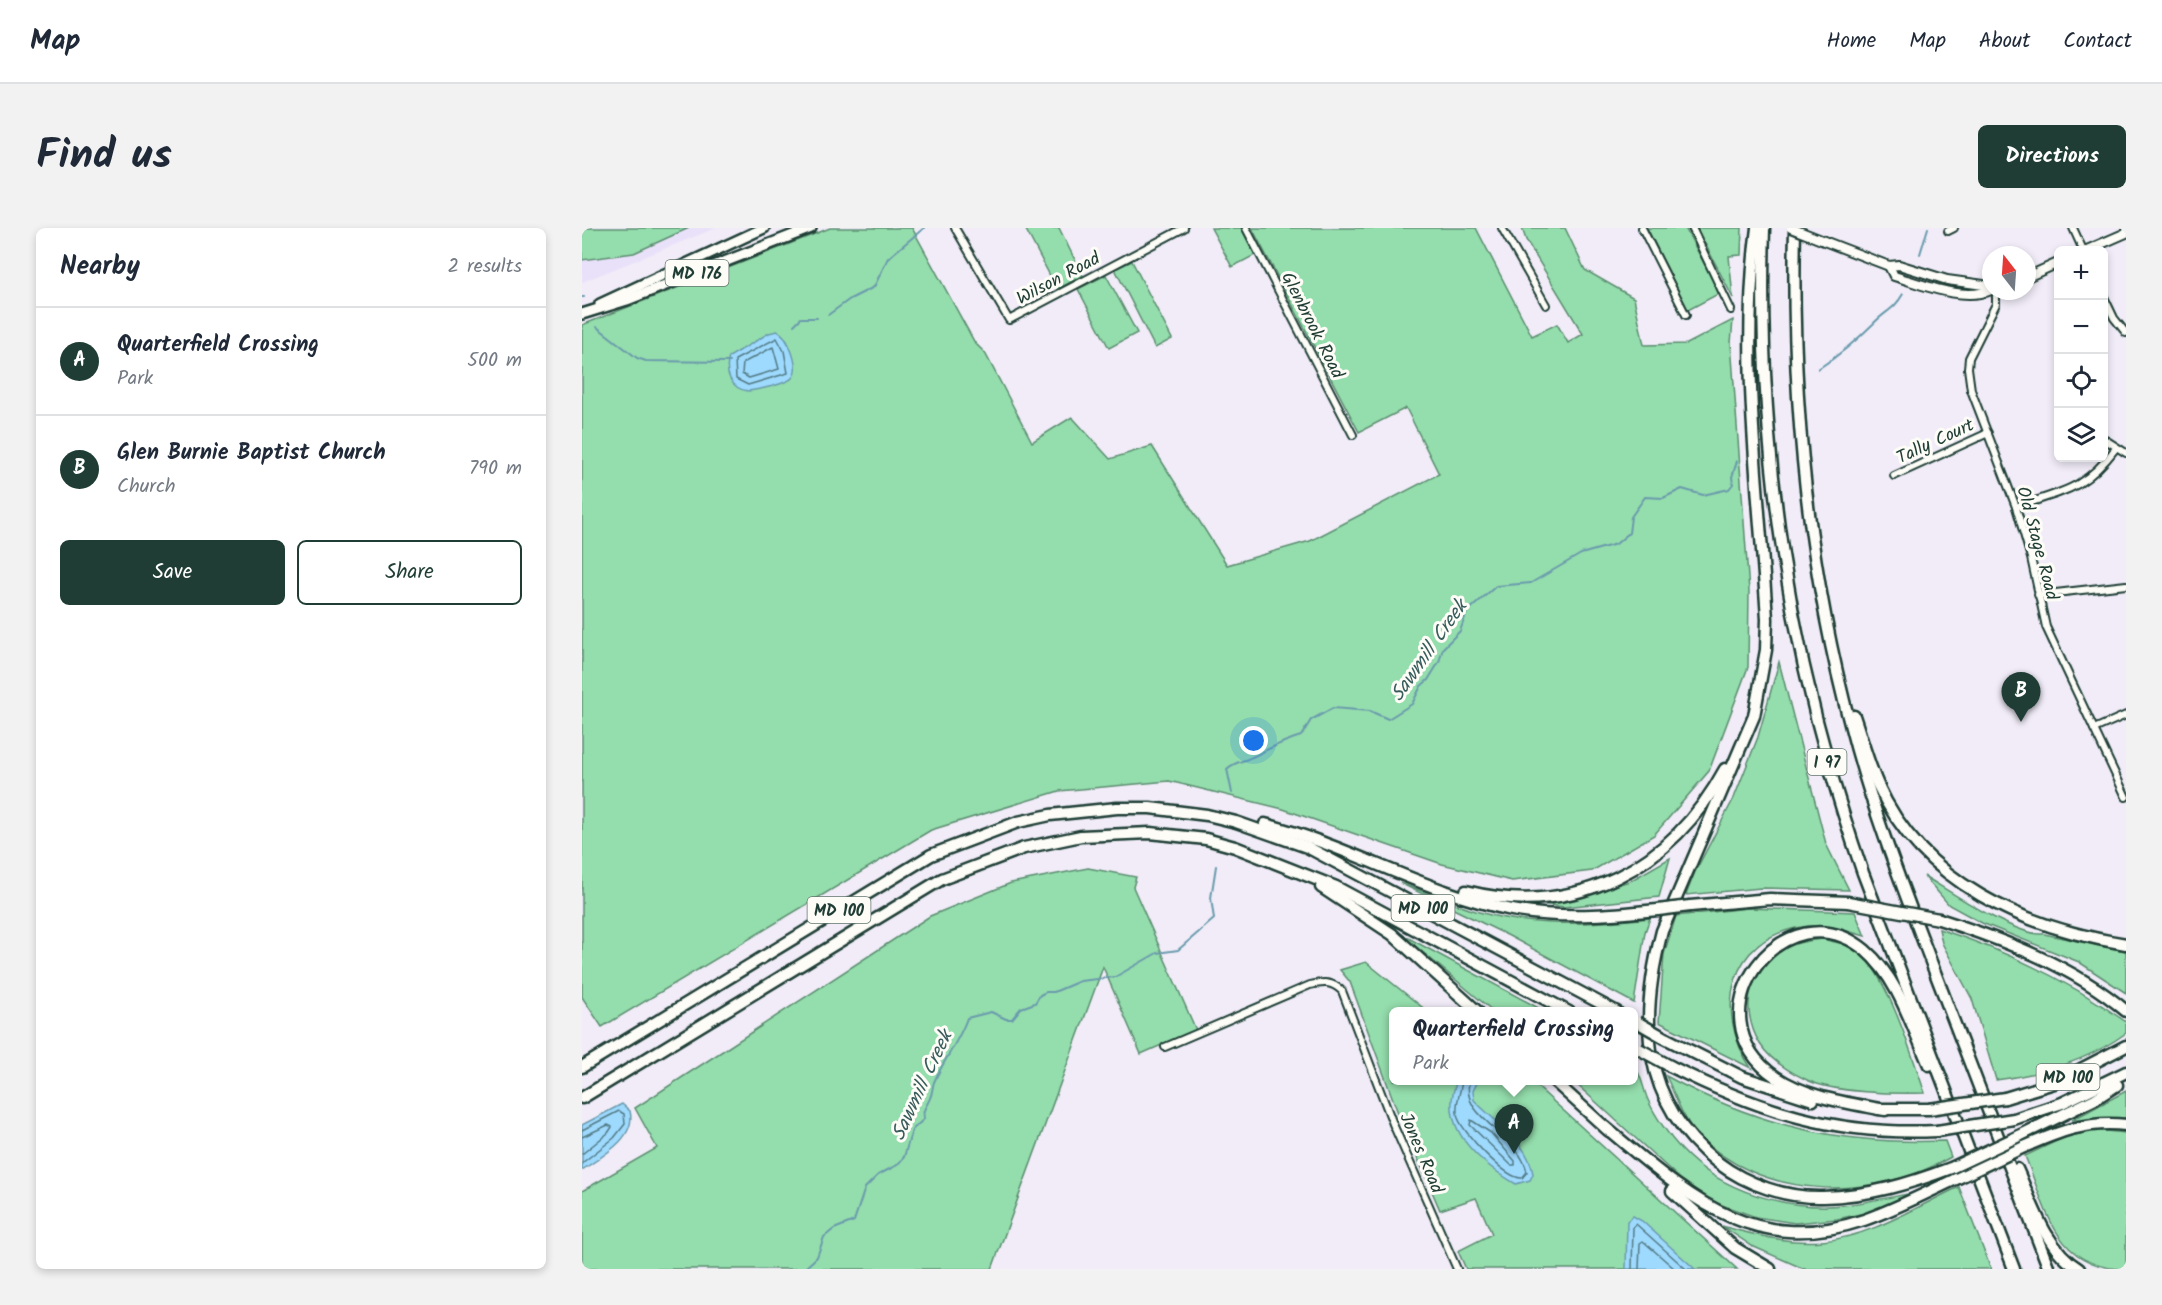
<!DOCTYPE html>
<meta charset="utf-8">
<style>
:root{--surface:#fff;--page:#f2f2f3;--text:#1f2937;--muted:#747a83;--line:#e0e1e3;--accent:#1f3d34}
body{margin:0;font-family:Kalam,sans-serif;background:var(--page);color:var(--text)}
.controls{position:absolute;right:18px;top:18px;display:grid;overflow:hidden;border-radius:9px;box-shadow:0 3px 9px #0003}
.controls button{width:54px;height:54px;display:grid;place-items:center;padding:0;border:0;border-bottom:2px solid var(--line);background:var(--surface);color:var(--text);font:30px sans-serif}
.compass{position:absolute;left:1400px;top:18px;width:54px;height:54px;border-radius:50%;background:var(--surface);box-shadow:0 3px 9px #0003;rotate:343deg}
.you{position:absolute;left:672px;top:513px;width:21px;height:21px;margin:-15px;border:4px solid #fff;border-radius:50%;background:#1a73e8;box-shadow:0 0 0 9px #1a73e833}
.badge{display:grid;place-items:center;width:39px;height:39px;border-radius:50%;background:var(--accent);color:#fff;font-size:20px;font-weight:700}
.pin{position:absolute;translate:-50% -50px;filter:drop-shadow(0 2px 3px #0008)}
.pin::after{content:'';position:absolute;top:32px;width:21px;height:18px;background:inherit;clip-path:polygon(0 0,100% 0,50% 100%)}
.popup{position:absolute;left:807px;top:779px;width:249px;height:78px;box-sizing:border-box;display:grid;place-content:center;border-radius:9px;background:var(--surface);filter:drop-shadow(0 2px 4px #0005);font-size:20px;white-space:nowrap;color:var(--muted)}
.popup b{font-size:22px;color:var(--text)}
.popup::after{content:'';position:absolute;left:50%;top:100%;margin-left:-12px;border:12px solid transparent;border-top-color:var(--surface)}
.list{margin:0;padding:0;list-style:none}
h2{display:flex;justify-content:space-between;align-items:center;height:78px;margin:0;padding:0 24px;font-size:26px}
h2 small{font-size:20px;font-weight:400;color:var(--muted)}
.list li{display:grid;grid-template-columns:39px 1fr auto;gap:18px;align-items:center;box-sizing:border-box;height:108px;padding:0 24px;border-top:2px solid var(--line)}
.list b{display:block;font-size:22px;white-space:nowrap}
.list p{margin:0;font-size:20px;white-space:nowrap;color:var(--muted)}
.list em{font-size:20px;font-style:normal;color:var(--muted)}
.actions{display:flex;gap:12px;padding:18px 24px}
.actions a{flex:1;padding:14px 0;border:2px solid var(--accent);border-radius:9px;text-align:center;font-size:21px;color:var(--accent)}
.actions .main{background:var(--accent);color:#fff}
.icon{flex:none;width:33px;height:33px;fill:none;stroke:currentColor;stroke-width:2;stroke-linecap:round;stroke-linejoin:round}
.map{position:relative;flex:none;width:1544px;height:1041px;overflow:hidden;border-radius:9px}
header{display:flex;align-items:center;gap:36px;box-sizing:border-box;height:84px;padding:0 30px;background:var(--surface);border-bottom:2px solid var(--line)}
header strong{font-size:28px}
nav{display:flex;gap:33px;margin-inline-start:auto;font-size:21px}
.intro{display:flex;align-items:center;justify-content:space-between;box-sizing:border-box;height:144px;padding:0 36px}
h1{margin:0;font-size:42px}
.button{padding:15px 27px;border-radius:9px;background:var(--accent);color:#fff;font-size:21px;font-weight:700}
main{display:flex;gap:36px;padding:0 36px}
aside{flex:1;background:var(--surface);border-radius:9px;box-shadow:0 3px 9px #0003}
.map>svg:first-child{display:block}
</style>
<header>
<strong>Map</strong>
<nav><a>Home</a><a>Map</a><a>About</a><a>Contact</a></nav>
</header>
<div class="intro"><h1>Find us</h1><a class="button">Directions</a></div>
<main>
<aside>
<h2>Nearby<small>2 results</small></h2>
<ul class="list">
<li><span class="badge">A</span><div><b>Quarterfield Crossing</b><p>Park</p></div><em>500 m</em></li>
<li><span class="badge">B</span><div><b>Glen Burnie Baptist Church</b><p>Church</p></div><em>790 m</em></li>
</ul>
<div class="actions"><a class="main">Save</a><a>Share</a></div>
</aside>
<div class="map">
<svg width="1544" height="1041" viewBox="0 0 1544 1041">
<rect width="100%" height="100%" fill="#f1ecf8"/>
<filter id="ink" filterUnits="userSpaceOnUse"><feTurbulence type="fractalNoise" baseFrequency=".0167" numOctaves="2"/><feDisplacementMap in="SourceGraphic" scale="12" xChannelSelector="R" yChannelSelector="G"/><feConvolveMatrix kernelMatrix="1 2 1 2 8 2 1 2 1" color-interpolation-filters="sRGB"/></filter>
<g filter="url(#ink)">
<polygon fill="#e9e1f9" points="0,0 134,0 0,54"/>
<g fill="#94ddac" stroke="#5a8d70" stroke-width="1.5">
<polygon points="0,0 107,0 52,25 0,32"/>
<polygon points="248,0 330,0 393,115 403,125 450,214 490,189 528,231 570,218 645,337 728,313 857,246 824,180 777,204 670,0 894,0 950,108 975,96 986,115 1001,106 944,12 940,0 983,0 1003,42 1052,70 1062,117 1105,116 1151,92 1149,115 1167,363 1166,439 1127,543 1072,607 1010,643 930,653 860,636 701,581 587,553 477,563 349,602 20,799 0,769 0,97"/>
<polygon points="443,0 477,0 501,48 475,61"/>
<polygon points="629,0 659,0 673,27 650,39"/>
<polygon points="1065,0 1103,0 1138,65 1106,82"/>
<polygon points="1115,0 1160,0 1159,27 1147,28 1151,70"/>
<polygon points="550,33 590,111 573,120 533,41"/>
<polygon points="524,47 555,105 527,120 496,61"/>
<polygon points="1197,434 1244,616 1267,662 1179,660 1104,667 1113,644 1152,570 1176,509"/>
<polygon points="1088,630 1077,669 982,679 950,675 982,672 1048,653"/>
<polygon points="506,640 554,649 551,659 614,802 559,826 521,739 410,1041 0,1041 0,963 75,920 53,880 348,688 429,655"/>
<path d="M1342 648C1369 664 1433 708 1462 706L1544 723V765L1497 734 1400 695 1367 677Z"/>
<path d="M818 655C844 664 870 676 897 684 951 700 1012 696 1068 690L1063 704 1052 775 927 708Z"/>
<path d="M1166 680 1273 684 1283 708C1261 702 1242 695 1220 699 1146 710 1132 785 1169 840L1077 794 1082 726 1094 688Z"/>
<path d="M1357 701C1425 723 1486 752 1544 794V805C1506 833 1461 846 1414 852L1390 771 1360 715Z"/>
<polygon points="819,706 962,783 911,783"/>
<path d="M1240 711C1252 714 1269 716 1279 725 1307 752 1330 828 1343 865 1313 866 1252 865 1225 852 1208 844 1188 832 1178 816 1155 778 1168 731 1213 716 1221 713 1231 712 1240 711Z"/>
<polygon points="784,734 845,783 812,784 812,852 949,853 1155,1041 884,1041 876,1023 910,1006 894,970 858,982 816,885 768,754 758,742"/>
<path d="M1052 838C1060 847 1061 861 1066 872 1073 888 1087 908 1099 921 1139 964 1206 983 1263 977 1286 974 1309 969 1331 965L1292 983 1255 991 1213 995 1174 989 1131 974 1096 949 991 853 1052 852Z"/>
<path d="M1084 848C1176 898 1258 917 1363 913L1369 929C1291 974 1178 973 1114 905 1100 890 1093 866 1084 848Z"/>
<polygon points="1544,863 1544,890 1490,892"/>
<path d="M1514 902 1544 905V1041C1473 1041 1465 982 1443 928L1483 909Z"/>
<path d="M1377 959 1409 1041H1222L1170 1018 1140 998C1172 1007 1206 1016 1240 1013 1288 1009 1334 979 1377 959Z"/>
</g>
<g fill="#9ed9fe" stroke="#6b9bad" stroke-width="1.5">
<path d="M195 103C206 107 218 139 211 149 206 156 175 162 166 163 149 161 142 145 147 129L187 105Z"/>
<path d="M875 853H896L891 863 892 872C912 894 947 914 951 946L948 952 934 956C897 934 855 899 875 853Z"/>
<path d="M40 876 48 883C55 910 19 929 0 942V897Z"/>
<polygon points="1051,988 1060,993 1113,1041 1044,1041 1045,993"/>
</g>
<g fill="none" stroke-linecap="round" stroke-linejoin="round">
<g stroke="#527b85" stroke-width="1.5">
<polygon points="195,110 202,123 206,145 166,157 154,151 153,132"/>
<polygon points="191,119 197,141 167,150 160,146 161,135"/>
<path d="M880 852C879 865 872 877 876 890 882 906 924 951 940 950L945 944C938 906 875 889 888 852"/>
<polygon points="889,892 909,905 933,933 933,937 929,937 888,897"/>
<polyline points="0,902 37,883 42,886 43,896 32,910 0,935"/>
<polyline points="0,909 26,897 30,899 26,905 0,926"/>
<polyline points="1050,1041 1051,999 1054,996 1104,1041"/>
<polyline points="1057,1041 1058,1015 1061,1013 1093,1041"/>
</g>
<g stroke="#6b9bad" stroke-width="2">
<polyline points="1338,26 1346,0"/>
<polyline points="0,69 2,69"/>
<polyline points="246,87 268,71 292,59 306,30 342,0"/>
<polyline points="212,97 219,90 235,90"/>
<polyline points="15,99 55,130 64,133 148,134"/>
<path d="M1236 141C1256 128 1274 113 1291 96 1303 83 1312 82 1321 66"/>
<path d="M650 565 645 541C652 534 661 534 670 529 687 521 701 513 719 508L729 492 751 480 788 483 806 491 830 476 839 458 846 452 857 434 861 420 878 403 885 384 914 358 949 355 999 326 1034 316 1047 305 1049 289 1063 269 1081 270 1100 261 1121 267 1147 261 1151 256 1150 249 1155 233"/>
<path d="M222 1041 235 1029 242 1009 252 1001 272 993 283 960 296 947 315 937 322 929 330 902 342 891C340 881 344 880 348 870 351 864 350 857 353 852 362 832 378 811 385 790L409 784 424 791H430L439 780 453 775 458 767 464 764H472L498 753 533 749 575 725 596 722 632 691 629 670 634 638"/>
</g>
<g stroke="#1f3d34" stroke-width="10">
<g id="minor">
<polyline points="373,0 427,92 602,0"/>
<polyline points="664,0 771,207"/>
<polyline points="920,0 964,77"/>
<polyline points="1060,0 1104,87"/>
<polyline points="1110,0 1149,82"/>
<polyline points="1491,0 1501,22"/>
<polyline points="1366,3 1372,0"/>
<polyline points="1414,63 1414,76 1387,130 1386,140 1389,162 1434,279 1449,330 1464,399 1544,569"/>
<polyline points="1522,69 1532,90 1544,105"/>
<polyline points="1522,211 1544,225"/>
<polyline points="1312,248 1406,205"/>
<path d="M1434 279C1482 263 1502 262 1534 220"/>
<polyline points="1456,367 1544,357"/>
<polyline points="1512,501 1544,487"/>
<path d="M583 819 728 757C741 754 750 753 760 763L811 896 875 1041"/>
</g>
</g>
<g stroke="#1f3d34" stroke-width="12">
<g id="tertiary">
<polyline points="1242,13 1307,38 1317,37 1365,52 1409,58"/>
<polyline points="1505,22 1544,5"/>
<path d="M1307 38 1312 48C1339 56 1381 74 1409 62"/>
<polyline points="1445,49 1476,35"/>
</g>
</g>
<g stroke="#1f3d34" stroke-width="14">
<g id="primary">
<polyline points="18,76 182,0"/>
<polyline points="0,86 45,72 229,0"/>
</g>
</g>
<g stroke="#1f3d34" stroke-width="15">
<g id="motorway">
<path d="M1175 0C1158 130 1177 261 1185 391L1184 422 1172 488 1080 703C1057 791 1058 873 1135 934 1165 957 1204 970 1241 969 1287 968 1327 956 1369 940"/>
<path d="M1182 0C1175 225 1207 433 1281 645L1432 1041"/>
<path d="M1213 0C1209 169 1225 337 1269 500 1291 585 1323 665 1354 747 1391 845 1429 943 1467 1041"/>
<path d="M1272 488C1280 511 1286 535 1296 557 1340 655 1443 700 1544 716"/>
<path d="M683 596C768 618 844 665 930 682 979 691 1027 687 1076 682"/>
<polyline points="739,659 810,706 896,784"/>
<path d="M884 663C995 691 1090 639 1143 541"/>
<polyline points="1108,678 1188,671 1266,674"/>
<path d="M1357 691C1422 712 1491 738 1544 783"/>
<polyline points="1083,810 1160,849 1231,872"/>
<path d="M1088 838C1177 883 1254 908 1355 903"/>
<polyline points="0,839 349,627 436,594 468,587 535,580 568,580 625,587 654,594 725,619 1035,784"/>
<polyline points="971,852 1027,903"/>
<polyline points="0,870 360,651 442,620 499,608 568,605 624,611 653,619 754,659 987,784"/>
<polyline points="1423,870 1472,855 1544,818"/>
<polyline points="1296,881 1347,881"/>
<path d="M1303 882C1267 875 1225 870 1194 849 1103 787 1204 657 1283 722 1316 750 1330 799 1347 837"/>
<polyline points="1432,891 1480,875 1544,844"/>
<path d="M1023 899C1104 966 1168 1030 1282 992 1314 981 1344 965 1374 951"/>
<polyline points="1437,908 1513,871 1535,857"/>
<path d="M1442 919C1476 904 1506 892 1544 897"/>
<path d="M1435 941C1450 974 1463 1021 1497 1041"/>
<polyline points="1090,963 1153,1020 1188,1041"/>
</g>
</g>
<use href="#minor" stroke="#fdfcf7" stroke-width="6"/>
<use href="#tertiary" stroke="#fdfcf7" stroke-width="8"/>
<use href="#primary" stroke="#fdfcf7" stroke-width="9"/>
<use href="#motorway" stroke="#fdfcf7" stroke-width="10"/>
<g stroke="#1f3d34" stroke-width="12" stroke-linecap="butt">
<polyline id="tertiary-bridge" points="1209,0 1242,13"/>
</g>
<g stroke="#1f3d34" stroke-width="15" stroke-linecap="butt">
<g id="motorway-bridge">
<polyline points="1266,674 1357,691"/>
<polyline points="1076,682 1108,678"/>
<polyline points="1055,794 1083,810"/>
<polyline points="1057,821 1088,838"/>
<polyline points="1347,881 1423,870"/>
<polyline points="1355,903 1432,891"/>
<polyline points="1369,940 1437,908"/>
<polyline points="1374,951 1442,919"/>
</g>
</g>
<use href="#tertiary-bridge" stroke="#fdfcf7" stroke-width="8"/>
<use href="#motorway-bridge" stroke="#fdfcf7" stroke-width="10"/>
</g>
</g>
<g text-anchor="middle" stroke-width="6" stroke-linejoin="round" paint-order="stroke">
<g fill="#fdfcf7" stroke="#62766e" stroke-width="1.5">
<rect x="83.5" y="32" width="63" height="26" rx="4.5"/>
<rect x="1225.5" y="521" width="39" height="26" rx="4.5"/>
<rect x="809.5" y="667" width="63" height="26" rx="4.5"/>
<rect x="225.5" y="669" width="63" height="26" rx="4.5"/>
<rect x="1454.5" y="836" width="63" height="26" rx="4.5"/>
</g>
<g font-size="16" font-weight="bold" fill="#1f3d34">
<text x="115" y="51">MD 176</text>
<text x="1245" y="540">I 97</text>
<text x="841" y="686">MD 100</text>
<text x="257" y="688">MD 100</text>
<text x="1486" y="855">MD 100</text>
</g>
<g font-size="18" fill="#1f3d34" stroke="#fdfcf7">
<text transform="translate(476 50) rotate(-28)" y="6">Wilson Road</text>
<text transform="translate(731 97) rotate(63)" y="6">Glenbrook Road</text>
<text transform="translate(1353 213) rotate(-25)" y="6">Tally Court</text>
<text transform="translate(1456 315) rotate(75)" y="6">Old Stage Road</text>
<text transform="translate(840 925) rotate(67)" y="6">Jones Road</text>
</g>
<g font-size="20" font-style="italic" fill="#385c5c" stroke="#fdfcf7">
<text transform="translate(846 422) rotate(-55)" y="7">Sawmill Creek</text>
<text transform="translate(339 857) rotate(-65)" y="7">Sawmill Creek</text>
</g>
</g>
</svg>
<div class="controls">
<button>+</button>
<button>−</button>
<button><svg class="icon" aria-label="locate" viewBox="0 0 24 24"><circle cx="12" cy="12" r="6"/><path d="M12 2v4M12 18v4M2 12h4M18 12h4"/></svg></button>
<button><svg class="icon" aria-label="layers" viewBox="0 0 24 24"><path d="M12 4l9 5-9 5-9-5zM3 14l9 5 9-5"/></svg></button>
</div>
<svg class="compass" viewBox="-18 -18 36 36"><path d="M0-13l5 13h-10z" fill="#e53935"/><path d="M0 13l5-13h-10z" fill="#747a83"/></svg>
<div class="you"></div>
<div class="pin badge" style="left:932px;top:926px">A</div>
<div class="popup"><b>Quarterfield Crossing</b>Park</div>
<div class="pin badge" style="left:1439px;top:494px">B</div>
</div>
</main>
